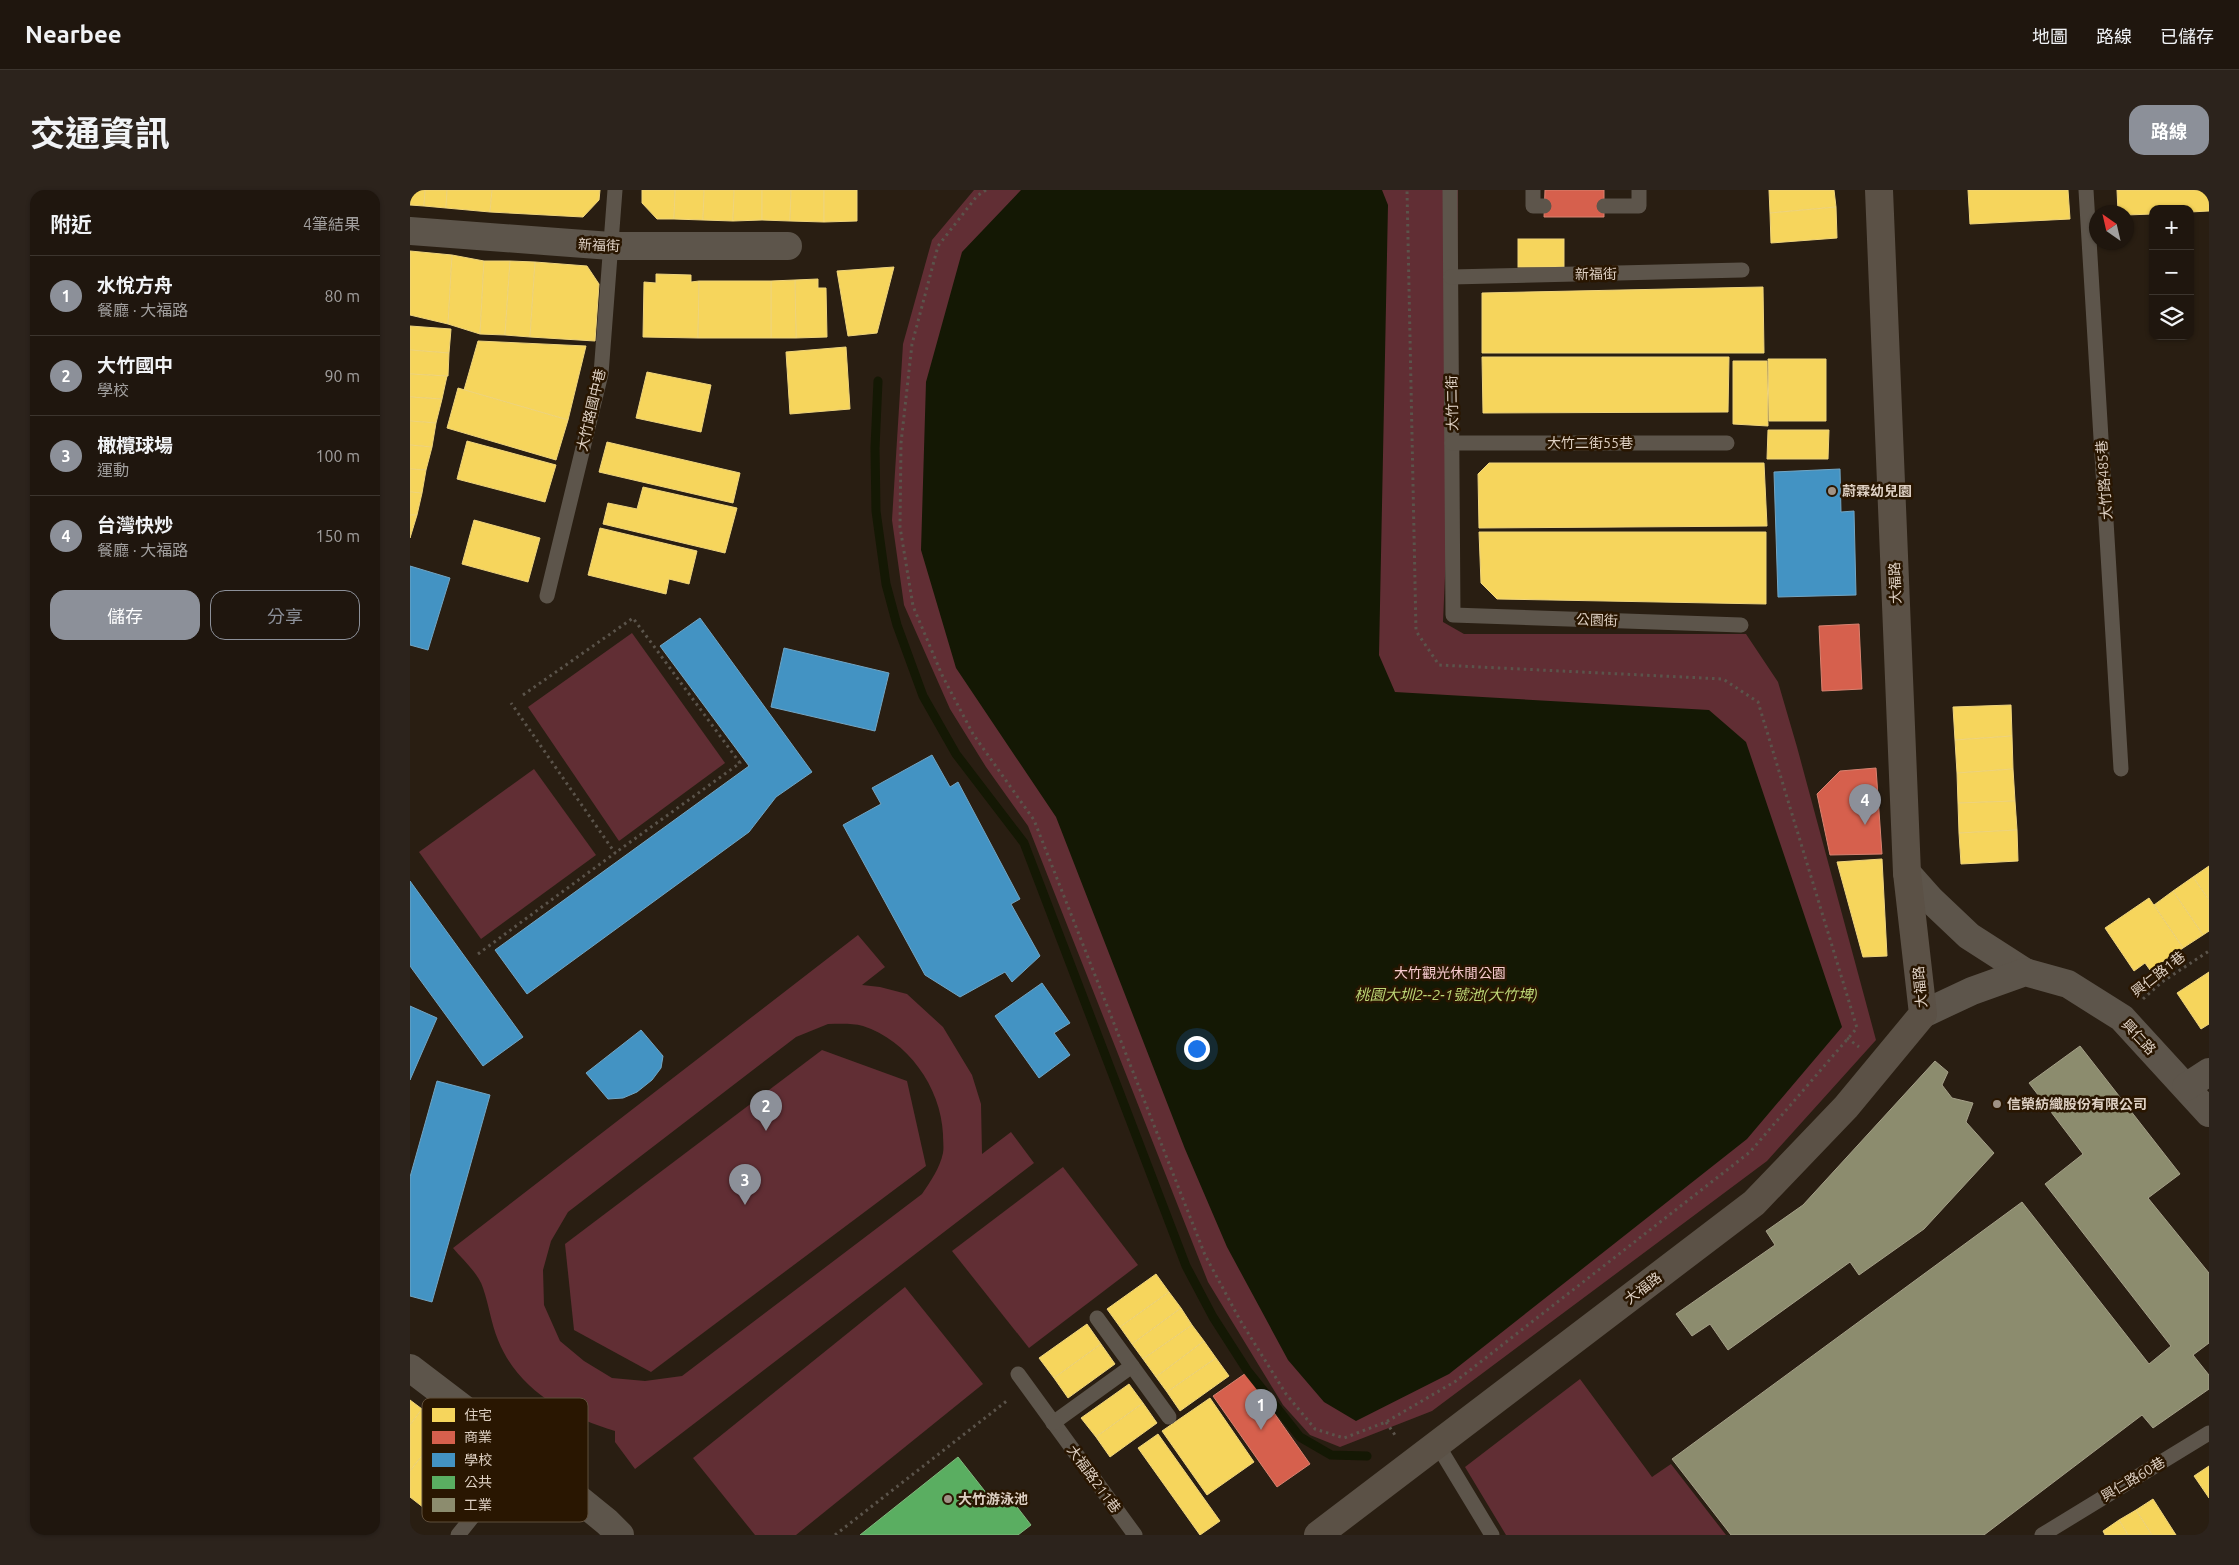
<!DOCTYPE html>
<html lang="zh-TW">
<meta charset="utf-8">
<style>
:root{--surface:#1f160e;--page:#2c231c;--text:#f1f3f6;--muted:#a19f9e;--line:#3c352e;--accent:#8c9099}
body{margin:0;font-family:Ubuntu,"Noto Sans TC",sans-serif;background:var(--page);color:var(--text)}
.controls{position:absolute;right:15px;top:15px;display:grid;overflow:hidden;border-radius:10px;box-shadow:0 1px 4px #0004}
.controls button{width:45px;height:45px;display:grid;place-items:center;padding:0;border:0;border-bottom:1px solid var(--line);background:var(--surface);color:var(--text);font:25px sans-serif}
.compass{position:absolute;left:1679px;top:15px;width:45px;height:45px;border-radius:50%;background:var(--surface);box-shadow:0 1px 4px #0004;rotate:326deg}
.you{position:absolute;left:786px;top:858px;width:18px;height:18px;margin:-12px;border:4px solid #fff;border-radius:50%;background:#1a73e8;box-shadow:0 0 0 8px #1a73e833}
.badge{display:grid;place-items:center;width:32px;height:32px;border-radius:50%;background:var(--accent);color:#fff;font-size:16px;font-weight:700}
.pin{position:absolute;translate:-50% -41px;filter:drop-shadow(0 1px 2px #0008)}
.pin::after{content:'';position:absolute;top:26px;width:18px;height:15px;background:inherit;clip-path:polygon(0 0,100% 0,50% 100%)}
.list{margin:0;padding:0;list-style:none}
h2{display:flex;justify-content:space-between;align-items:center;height:65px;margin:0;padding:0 20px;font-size:21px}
h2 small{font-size:16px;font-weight:400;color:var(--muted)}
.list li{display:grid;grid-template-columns:32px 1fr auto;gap:15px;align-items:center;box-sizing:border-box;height:80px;padding:0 20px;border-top:1px solid var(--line)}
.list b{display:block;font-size:19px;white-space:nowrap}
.list p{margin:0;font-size:16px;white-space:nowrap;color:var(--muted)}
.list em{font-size:16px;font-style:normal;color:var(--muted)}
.actions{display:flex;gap:10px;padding:15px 20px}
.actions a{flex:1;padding:11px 0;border:1px solid var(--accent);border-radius:15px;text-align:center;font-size:18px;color:var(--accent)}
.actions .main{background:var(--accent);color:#fff}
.icon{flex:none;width:28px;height:28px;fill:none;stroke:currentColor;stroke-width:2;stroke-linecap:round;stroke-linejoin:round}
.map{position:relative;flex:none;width:1799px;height:1345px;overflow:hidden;border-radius:15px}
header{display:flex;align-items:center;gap:30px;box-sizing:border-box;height:70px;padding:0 25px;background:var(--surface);border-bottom:1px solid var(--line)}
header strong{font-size:24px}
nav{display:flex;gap:28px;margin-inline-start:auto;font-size:18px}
.intro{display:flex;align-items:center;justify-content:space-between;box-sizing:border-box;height:120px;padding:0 30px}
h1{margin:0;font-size:35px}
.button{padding:12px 22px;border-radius:15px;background:var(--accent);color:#fff;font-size:18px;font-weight:700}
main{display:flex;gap:30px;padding:0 30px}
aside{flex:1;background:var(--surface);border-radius:15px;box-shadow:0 1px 4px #0004}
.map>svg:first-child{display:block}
</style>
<header>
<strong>Nearbee</strong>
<nav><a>地圖</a><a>路線</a><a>已儲存</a></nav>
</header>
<div class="intro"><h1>交通資訊</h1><a class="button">路線</a></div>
<main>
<aside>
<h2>附近<small>4筆結果</small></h2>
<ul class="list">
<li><span class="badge">1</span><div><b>水悅方舟</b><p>餐廳 · 大福路</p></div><em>80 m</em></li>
<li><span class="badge">2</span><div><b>大竹國中</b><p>學校</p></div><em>90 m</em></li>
<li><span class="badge">3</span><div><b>橄欖球場</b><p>運動</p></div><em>100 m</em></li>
<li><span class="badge">4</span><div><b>台灣快炒</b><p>餐廳 · 大福路</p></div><em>150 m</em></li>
</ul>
<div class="actions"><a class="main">儲存</a><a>分享</a></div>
</aside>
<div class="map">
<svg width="1799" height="1345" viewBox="0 0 1799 1345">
<rect width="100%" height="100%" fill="#291e12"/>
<g fill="#612e34" fill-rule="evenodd">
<polygon points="564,0 1048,0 1047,117 1033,432 1054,444 1336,444 1368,492 1387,557 1466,850 1357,971 1022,1221 930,1257 900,1245 873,1215 798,1092 618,636 576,577 540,519 494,415 482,330 493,154 522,50"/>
<polygon points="222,443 315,573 209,651 118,517"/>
<polygon points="124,579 186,665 71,749 9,662"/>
<path d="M448 745 475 777 452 795 470 797 497 804 533 837 562 885 571 914 572 964 601 942 624 973 225 1279 205 1252V1241C156 1226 108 1200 88 1150 81 1133 79 1115 73 1098 69 1084 53 1070 43 1058ZM418 834C429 834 442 833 453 836 497 850 531 897 533 944 533 950 534 958 533 963 530 978 520 992 512 1004L272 1186 235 1191 202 1188 174 1171 150 1151 134 1115 133 1080 141 1051 158 1022 386 847Z"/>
<polygon points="412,860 497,891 516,976 241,1182 164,1140 155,1054"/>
<polygon points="653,977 728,1075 619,1158 542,1061"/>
<polygon points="495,1097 573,1194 386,1345 345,1345 283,1268"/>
<polygon points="1170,1189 1242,1287 1261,1274 1316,1345 1096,1345 1055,1277"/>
</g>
<polygon fill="#141804" points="611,0 972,0 978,15 969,465 985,502 1299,520 1336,552 1432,837 1337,949 1039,1184 946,1231 914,1212 878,1170 817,1057 775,959 646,627 546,478 511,360 516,192 552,62"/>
<g fill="#f6d55c" stroke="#efd47b">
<polygon points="0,0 15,0 14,16 0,15"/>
<polygon points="15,0 37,0 36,18 14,16"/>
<polygon points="37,0 82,0 80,22 36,18"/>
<polygon points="82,0 190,0 189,10 173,27 80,22"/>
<polygon points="232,0 265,0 264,29 247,29 232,13"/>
<polygon points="265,0 294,0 293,30 264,29"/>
<polygon points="294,0 324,0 323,31 293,30"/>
<polygon points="324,0 352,0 352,30 323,31"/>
<polygon points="352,0 381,0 380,31 352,30"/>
<polygon points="381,0 414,0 414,32 380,31"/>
<polygon points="414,0 447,0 447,31 414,32"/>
<polygon points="1359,0 1424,0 1426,17 1360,23"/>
<polygon points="1558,0 1658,0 1660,29 1560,34"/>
<polygon points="1707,0 1799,0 1799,21 1780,22 1780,19 1743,19 1743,24 1716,25 1716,22 1708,22"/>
<polygon points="1426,17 1427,48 1361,53 1360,23"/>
<rect x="1108" y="49" width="46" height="28"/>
<polygon points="0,61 42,65 38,134 0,125"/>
<polygon points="42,65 74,71 70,144 38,134"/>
<polygon points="74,71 100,71 95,145 70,144"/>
<polygon points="100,71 125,72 120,147 95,145"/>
<polygon points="125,72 177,76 189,94 185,151 120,147"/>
<polygon points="484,77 467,143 438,146 427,81"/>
<polygon points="246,84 281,85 281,92 289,91 288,148 233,147 234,92 246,93"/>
<polygon points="408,89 408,98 416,98 417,147 386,148 385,90"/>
<polygon points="385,90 386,148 361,148 361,91"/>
<polygon points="289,91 361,91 361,148 288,148"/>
<polygon points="1353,97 1354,163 1072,163 1072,103"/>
<polygon points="0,136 41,139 39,163 0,160"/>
<polygon points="68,151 176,156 158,230 54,200"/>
<polygon points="436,157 440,219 380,224 376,162"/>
<polygon points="0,160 39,163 38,186 0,184"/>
<polygon points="1072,167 1319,167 1318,222 1073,223"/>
<polygon points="1358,169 1416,169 1416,231 1359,231"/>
<polygon points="1323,171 1357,171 1358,236 1323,234"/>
<polygon points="237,182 301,195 291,242 226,228"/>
<polygon points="0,184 37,186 32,209 0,207"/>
<polygon points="48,198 158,230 146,270 37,238"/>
<polygon points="0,207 32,209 26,233 0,231"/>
<polygon points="0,231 26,233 22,257 0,255"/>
<polygon points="1358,240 1419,240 1418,269 1357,269"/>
<polygon points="57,251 146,275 135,312 47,289"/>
<polygon points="197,252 330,283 323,313 189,282"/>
<polygon points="0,255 22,257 16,280 0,279"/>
<polygon points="1079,273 1354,273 1357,336 1069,338 1068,284"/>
<polygon points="0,279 16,280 12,303 0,302"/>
<polygon points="233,297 327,318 315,363 193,334 198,313 227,319"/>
<polygon points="0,302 12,303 7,325 0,325"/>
<polygon points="0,325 7,325 0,348"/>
<polygon points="64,330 130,348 118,392 52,374"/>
<polygon points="190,338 287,361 279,394 259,389 256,404 178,385"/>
<polygon points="1069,342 1356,342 1356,414 1087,409 1071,393"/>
<polygon points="1601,515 1602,546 1545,550 1543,517"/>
<polygon points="1602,546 1603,579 1547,583 1545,550"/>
<polygon points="1603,579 1605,611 1548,613 1547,583"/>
<polygon points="1605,611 1607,640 1549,643 1548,613"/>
<polygon points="1607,640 1608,671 1551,674 1549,643"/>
<polygon points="1472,669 1477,766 1453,767 1427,672"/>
<polygon points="1799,676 1799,710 1783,687"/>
<polygon points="1783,687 1799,710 1799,741 1793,745 1763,701"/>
<polygon points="1763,701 1793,745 1773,758 1744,715"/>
<polygon points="1739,708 1773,758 1740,780 1735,773 1724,781 1695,738"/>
<polygon points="1799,782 1799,834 1791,839 1767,803"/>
<polygon points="746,1084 759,1102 710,1137 697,1119"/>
<polygon points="759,1102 771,1118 722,1154 710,1137"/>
<polygon points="771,1118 782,1135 733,1169 722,1154"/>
<polygon points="677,1134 691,1154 644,1188 629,1168"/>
<polygon points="782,1135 794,1151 746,1187 733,1169"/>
<polygon points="794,1151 806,1168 757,1202 746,1187"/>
<polygon points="691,1154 705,1174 658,1208 644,1188"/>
<polygon points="806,1168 819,1186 770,1221 757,1202"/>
<polygon points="719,1194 733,1213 686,1247 671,1228"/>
<polygon points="800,1208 844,1272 797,1305 752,1241"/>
<polygon points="0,1210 12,1219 0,1235"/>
<polygon points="733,1213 747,1233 700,1267 686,1247"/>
<polygon points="12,1219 35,1236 0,1281 0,1235"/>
<polygon points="35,1236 61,1257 14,1318 0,1307 0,1281"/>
<polygon points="748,1244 810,1331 790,1345 728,1258"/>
<polygon points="1799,1276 1799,1308 1784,1286"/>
<polygon points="1743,1309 1766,1345 1742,1345 1726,1320"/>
<polygon points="1726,1320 1742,1345 1718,1345 1709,1330"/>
<polygon points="1709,1330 1718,1345 1695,1345 1693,1341"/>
</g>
<g fill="#d6604d" stroke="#d88270">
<polygon points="1135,0 1194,0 1194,27 1134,27"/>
<polygon points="1449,434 1452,499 1412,501 1409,436"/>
<polygon points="1466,578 1472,664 1420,665 1407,604 1430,581"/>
<polygon points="836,1183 900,1274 867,1297 803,1206"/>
</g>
<g fill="#4393c3" stroke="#72a5c3">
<polygon points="1430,279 1431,322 1444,321 1446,405 1368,407 1364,282"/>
<polygon points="0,376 40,388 18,460 0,455"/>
<polygon points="290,428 402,582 366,607 339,642 117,804 85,760 339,576 250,456"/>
<polygon points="374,458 479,483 465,541 361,517"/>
<polygon points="522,565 540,597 548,592 610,709 601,714 630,766 602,792 595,782 550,807 515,785 433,635 471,614 462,598"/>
<polygon points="0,691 113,847 73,876 0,776"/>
<polygon points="632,793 660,833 644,843 660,865 629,888 585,826"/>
<polygon points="0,816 27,828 0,890"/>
<polygon points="231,840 253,866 251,878 242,890 227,902 213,908 198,909 176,883"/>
<polygon points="27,891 80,905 22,1112 0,1106 0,987"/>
</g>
<polygon fill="#5aae61" stroke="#82b87e" points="548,1267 585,1314 597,1304 621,1335 608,1345 450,1345"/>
<g fill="#8c8c6e" stroke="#a5a088">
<polygon points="1670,856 1770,984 1738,1008 1799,1083 1799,1153 1783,1165 1799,1185 1799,1199 1743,1238 1732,1225 1574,1345 1321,1345 1262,1269 1612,1012 1739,1174 1761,1156 1635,994 1673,964 1619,893"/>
<polygon points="1525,871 1538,882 1532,895 1542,908 1563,913 1556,932 1584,963 1514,1039 1449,1085 1440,1072 1318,1160 1300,1134 1282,1146 1266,1124 1365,1055 1356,1041 1393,1015"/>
</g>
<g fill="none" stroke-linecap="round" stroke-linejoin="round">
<polyline stroke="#141804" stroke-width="9" points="468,191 465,258 466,321 476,394 487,435 513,506 546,564 614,653 776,1076 803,1127 837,1180 890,1247 921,1265 957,1266"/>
<g stroke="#5b544b" stroke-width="3" stroke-dasharray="2.5 4" stroke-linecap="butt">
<polyline points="576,0 567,6 528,56 502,154 491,253 490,337 503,416 532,485 563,544 624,630 795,1065 830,1130 876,1204 905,1239 934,1248 976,1232 1046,1191 1340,962 1447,838 1348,512 1313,489 1029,475 1006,441 997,0"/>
<polyline points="113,505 223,428 330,573 205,663"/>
<polyline points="68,764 205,663 101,513"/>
<polyline points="1733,809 1752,792 1799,761"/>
<polyline points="1437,848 1449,857"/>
<polyline points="976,1232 987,1248"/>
<polyline points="425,1345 598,1210"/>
</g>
<g stroke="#5d554b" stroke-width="15">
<polyline points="1040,0 1043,425 1331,435"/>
<polyline points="1123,0 1123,16 1134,16"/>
<polyline points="1676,0 1711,579"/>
<polyline points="1194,16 1229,16 1229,0"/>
<polyline points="1041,87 1332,80"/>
<polyline points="1042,253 1317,253"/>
<polyline points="137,406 191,184 205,0"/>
<polyline points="722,1176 759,1227"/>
<polyline points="608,1184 725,1345"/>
<polyline points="643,1233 722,1176 687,1128"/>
<polyline points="1027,1254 1082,1345"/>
<polyline points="48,1345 113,1264"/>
<polyline points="1632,1345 1799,1243"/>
</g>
<g stroke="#5d554b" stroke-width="28">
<polyline points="0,41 201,56 378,56"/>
<polyline points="1497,683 1521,710 1559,746 1615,782"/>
<polyline points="1513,824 1562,801 1615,782 1658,794 1712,828 1799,923"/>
<polyline points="1776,897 1799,882"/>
<polyline points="0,1178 113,1264 197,1332 210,1345"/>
</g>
<polyline stroke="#5b5146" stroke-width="28" points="908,1345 1344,1013 1436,917 1513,824 1497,683 1469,0"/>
</g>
<g fill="#9f9285" stroke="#291601" stroke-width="2">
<circle cx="1422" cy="301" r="5"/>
<circle cx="1587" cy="914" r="5"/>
<circle cx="538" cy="1309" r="5"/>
</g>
<g text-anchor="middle" stroke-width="5" stroke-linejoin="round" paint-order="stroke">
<g font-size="14" fill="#ded0c3" stroke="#291601">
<text transform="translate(189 55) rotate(3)" y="5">新福街</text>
<text transform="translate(1186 84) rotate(-1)" y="5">新福街</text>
<text transform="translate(1042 213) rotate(-91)" y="5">大竹二街</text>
<text transform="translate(181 220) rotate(-77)" y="5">大竹路國中巷</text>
<text x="1180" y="258">大竹二街55巷</text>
<text transform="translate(1694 290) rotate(-94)" y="5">大竹路485巷</text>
<text transform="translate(1485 393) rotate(-92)" y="5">大福路</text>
<text transform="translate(1187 430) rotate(2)" y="5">公園街</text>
<text transform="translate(1748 784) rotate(-38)" y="5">興仁路1巷</text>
<text transform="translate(1510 797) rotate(-95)" y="5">大福路</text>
<text transform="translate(1729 847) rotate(47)" y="5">興仁路</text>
<text transform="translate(1233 1098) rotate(-37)" y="5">大福路</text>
<text transform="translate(684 1289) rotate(54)" y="5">大福路211巷</text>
<text transform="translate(1723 1289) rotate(-31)" y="5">興仁路60巷</text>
</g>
<g font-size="14" font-weight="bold" fill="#ded0c3" stroke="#291601" text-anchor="start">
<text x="1432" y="306">蔚霖幼兒園</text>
<text x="1597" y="919">信榮紡織股份有限公司</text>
<text x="548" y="1314">大竹游泳池</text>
</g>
<g font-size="14" fill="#f8cbcf" stroke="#291601">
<text x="1040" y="788">大竹觀光休閒公園</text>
</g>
<g font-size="15" font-style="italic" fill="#bcd575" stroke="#291601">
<text x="1036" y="810">桃園大圳2--2-1號池(大竹埤)</text>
</g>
</g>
<rect x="12" y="1208" width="166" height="124" rx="8" fill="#291601" stroke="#5f4e3b" stroke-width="1"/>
<rect x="22" y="1218" width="23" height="14" fill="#f6d55c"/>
<rect x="22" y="1241" width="23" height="13" fill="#d6604d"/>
<rect x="22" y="1263" width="23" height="14" fill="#4393c3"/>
<rect x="22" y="1286" width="23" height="13" fill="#5aae61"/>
<rect x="22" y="1308" width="23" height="14" fill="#8c8c6e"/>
<g font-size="14" fill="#ded0c3">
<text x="54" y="1230">住宅</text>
<text x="54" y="1252">商業</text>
<text x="54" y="1275">學校</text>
<text x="54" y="1297">公共</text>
<text x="54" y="1320">工業</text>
</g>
</svg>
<div class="controls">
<button>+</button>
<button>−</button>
<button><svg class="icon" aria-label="layers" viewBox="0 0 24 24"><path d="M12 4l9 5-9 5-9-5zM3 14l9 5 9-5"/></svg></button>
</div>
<svg class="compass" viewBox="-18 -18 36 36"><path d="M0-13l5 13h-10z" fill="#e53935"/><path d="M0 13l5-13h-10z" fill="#a19f9e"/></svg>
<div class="you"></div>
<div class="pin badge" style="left:851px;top:1240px">1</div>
<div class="pin badge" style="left:356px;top:941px">2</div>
<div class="pin badge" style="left:335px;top:1015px">3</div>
<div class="pin badge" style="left:1455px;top:635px">4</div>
</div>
</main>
